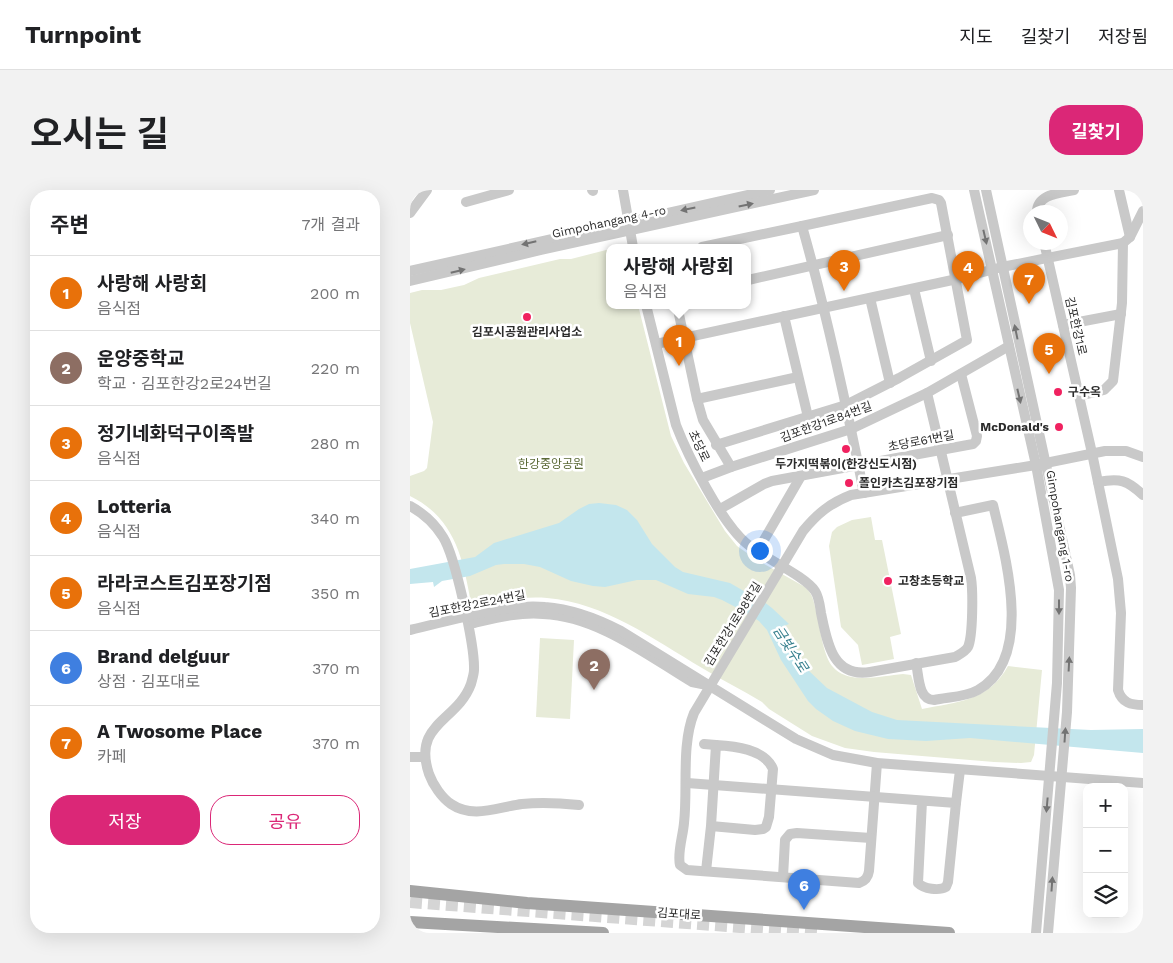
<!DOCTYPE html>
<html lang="ko">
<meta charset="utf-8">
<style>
:root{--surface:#fff;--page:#f2f2f2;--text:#202124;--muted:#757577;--line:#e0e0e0;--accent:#db2777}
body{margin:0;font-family:"Work Sans","Noto Sans KR",sans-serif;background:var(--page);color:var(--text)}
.controls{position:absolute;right:15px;bottom:15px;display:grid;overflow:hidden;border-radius:10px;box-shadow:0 5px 20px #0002}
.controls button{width:45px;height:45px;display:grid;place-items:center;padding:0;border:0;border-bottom:1px solid var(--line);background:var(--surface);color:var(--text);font:25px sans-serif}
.compass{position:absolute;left:613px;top:15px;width:45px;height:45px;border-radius:50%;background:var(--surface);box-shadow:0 5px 20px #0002;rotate:133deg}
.you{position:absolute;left:349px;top:360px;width:18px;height:18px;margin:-12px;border:4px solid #fff;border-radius:50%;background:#1a73e8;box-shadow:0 0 0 8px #1a73e833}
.badge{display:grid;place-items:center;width:32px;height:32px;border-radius:50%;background:var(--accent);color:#fff;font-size:16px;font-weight:700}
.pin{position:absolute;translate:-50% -41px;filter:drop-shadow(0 1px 2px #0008)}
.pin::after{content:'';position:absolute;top:26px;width:18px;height:15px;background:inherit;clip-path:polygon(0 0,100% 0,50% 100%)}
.popup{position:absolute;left:196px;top:54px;width:145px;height:65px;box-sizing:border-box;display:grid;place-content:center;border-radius:10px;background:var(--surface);filter:drop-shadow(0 1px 4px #0005);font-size:16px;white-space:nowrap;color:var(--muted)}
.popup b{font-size:19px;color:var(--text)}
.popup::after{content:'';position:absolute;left:50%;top:100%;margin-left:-10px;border:10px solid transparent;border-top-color:var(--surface)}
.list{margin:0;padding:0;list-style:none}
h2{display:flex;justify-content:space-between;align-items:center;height:65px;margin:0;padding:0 20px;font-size:21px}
h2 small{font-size:16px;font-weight:400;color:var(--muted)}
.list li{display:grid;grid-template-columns:32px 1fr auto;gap:15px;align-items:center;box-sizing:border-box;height:75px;padding:0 20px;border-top:1px solid var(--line)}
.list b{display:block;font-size:19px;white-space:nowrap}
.list p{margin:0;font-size:16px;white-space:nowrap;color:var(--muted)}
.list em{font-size:16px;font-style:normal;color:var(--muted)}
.actions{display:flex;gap:10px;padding:15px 20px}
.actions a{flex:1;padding:11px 0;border:1px solid var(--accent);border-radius:20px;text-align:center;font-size:18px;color:var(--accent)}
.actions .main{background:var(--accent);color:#fff}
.icon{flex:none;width:28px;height:28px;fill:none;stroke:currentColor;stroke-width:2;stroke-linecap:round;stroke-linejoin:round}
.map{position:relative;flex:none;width:733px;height:743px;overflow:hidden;border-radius:20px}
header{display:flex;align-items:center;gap:30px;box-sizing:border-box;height:70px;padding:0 25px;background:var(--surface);border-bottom:1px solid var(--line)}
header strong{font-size:24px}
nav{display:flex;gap:28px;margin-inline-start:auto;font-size:18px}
.intro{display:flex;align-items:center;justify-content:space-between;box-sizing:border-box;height:120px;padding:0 30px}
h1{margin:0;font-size:35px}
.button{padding:12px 22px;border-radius:20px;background:var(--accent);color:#fff;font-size:18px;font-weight:700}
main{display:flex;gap:30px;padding:0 30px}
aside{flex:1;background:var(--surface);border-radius:20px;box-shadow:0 5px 20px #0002}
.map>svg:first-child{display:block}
</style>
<header>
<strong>Turnpoint</strong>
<nav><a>지도</a><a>길찾기</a><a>저장됨</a></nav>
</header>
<div class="intro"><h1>오시는 길</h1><a class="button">길찾기</a></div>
<main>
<aside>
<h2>주변<small>7개 결과</small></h2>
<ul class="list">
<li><span class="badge" style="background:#e8710a">1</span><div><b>사랑해 사랑회</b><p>음식점</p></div><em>200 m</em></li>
<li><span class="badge" style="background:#8d6e63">2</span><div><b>운양중학교</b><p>학교 · 김포한강2로24번길</p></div><em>220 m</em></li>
<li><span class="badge" style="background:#e8710a">3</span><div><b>정기네화덕구이족발</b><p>음식점</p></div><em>280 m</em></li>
<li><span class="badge" style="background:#e8710a">4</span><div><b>Lotteria</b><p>음식점</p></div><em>340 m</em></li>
<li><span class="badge" style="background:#e8710a">5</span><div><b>라라코스트김포장기점</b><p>음식점</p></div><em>350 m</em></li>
<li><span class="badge" style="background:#3f7fe0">6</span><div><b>Brand delguur</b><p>상점 · 김포대로</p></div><em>370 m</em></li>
<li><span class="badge" style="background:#e8710a">7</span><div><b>A Twosome Place</b><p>카페</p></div><em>370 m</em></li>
</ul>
<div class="actions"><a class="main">저장</a><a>공유</a></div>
</aside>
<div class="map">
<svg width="733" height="743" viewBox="0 0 733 743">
<rect width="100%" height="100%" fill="#fff"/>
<g fill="#e7ebd8">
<path d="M200 59V115H227L229 119 261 246 274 273 315 341 327 356 347 370 395 397C404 405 404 414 407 425 410 439 412 454 417 467 429 498 468 486 493 484L501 485 512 519C547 512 579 511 598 476L632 480 624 565 621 572 611 573 584 572 464 562 435 558 402 546 359 519 352 512C332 500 312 490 292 478 243 449 195 413 137 408 113 406 89 411 65 415L61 413C53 369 45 328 0 306V286L14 281 17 278 23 232 0 133V103L12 100H31L54 95 69 88 150 69H161Z"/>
<polygon points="461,327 465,350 472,350 491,444 480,447 484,469 452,475 448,455 431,437 419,356 422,342 427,337 442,330"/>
<polygon points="130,448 164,450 160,529 126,527"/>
</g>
<polygon fill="#c3e6ed" points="189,313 206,315 217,320 227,330 242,354 265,377 273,382 320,393 339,404 344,404 362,418 379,434 374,436 398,480 417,498 462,522 487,530 681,540 733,539 733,563 560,548 516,551 478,549 445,541 423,531 406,519 398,511 371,470 357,440 349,431 335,422 312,410 304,407 278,404 246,390 227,390 195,397 183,396 161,391 130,377 114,374 94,374 86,375 60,386 32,391 24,397 23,392 0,394 0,379 65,367 84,353 149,333 169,319 179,314"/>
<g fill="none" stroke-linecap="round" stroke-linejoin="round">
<polyline stroke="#d5d5d5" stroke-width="12" stroke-dasharray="12 6" stroke-linecap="butt" points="0,712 409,743"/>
<g stroke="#c9c9c9" stroke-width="10">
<polyline points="182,0 183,1"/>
<polyline points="213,0 223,57"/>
<polyline points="564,0 626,275 649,400 647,493 626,743"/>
<polyline points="576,0 660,385 661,398 657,522 638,743"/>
<polyline points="709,0 720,47"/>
<polyline points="56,12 99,0"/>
<path d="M627 22C627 4 650 3 664 0"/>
<polyline points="0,23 17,0"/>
<path d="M634 52 682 263 708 389 711 423 708 500C712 513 721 515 733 515"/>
<polyline points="292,57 392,36"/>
<polyline points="0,81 360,0"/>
<polyline points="338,90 538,45"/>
<polyline points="0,91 131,60 404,0"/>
<polyline points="504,99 521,171"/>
<polyline points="460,108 480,193"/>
<path d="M236 115 266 235C278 266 311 332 336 353 353 368 394 385 405 401 409 407 410 416 411 423 417 451 422 488 460 482L545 467C550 464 555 462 558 457 563 446 563 401 561 388L517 203"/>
<polyline points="267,115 287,209 293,230 321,277 292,288"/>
<polyline points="374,126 398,227"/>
<polyline points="653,135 711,124"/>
<polyline points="246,154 547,89 592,77 713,53 720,47 733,21"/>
<polyline points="669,206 694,200 703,191 712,113 713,53"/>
<polyline points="287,209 388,187"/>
<path d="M306 255 436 215 489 188 557 150 531 13 529 10 522 8 392 36C417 124 436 213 454 303"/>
<polyline points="321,277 441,239 517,203 599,156"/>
<path d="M688 292C710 288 717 290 733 305"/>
<path d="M0 316C13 323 25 334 33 347 45 366 65 456 64 480 64 484 62 490 61 494 47 532 2 533 19 584 23 595 32 608 41 614 63 629 88 617 112 614 130 612 150 613 169 615"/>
<polyline points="310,319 354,294 362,291 563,254 566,251 567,246 551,184"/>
<polyline points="347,362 391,286"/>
<path d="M64 433C86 428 109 422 133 424 187 426 237 465 282 492L297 495"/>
<path d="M0 440C40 431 95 413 135 417 162 419 188 429 211 441L386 549 423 565 467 573 733 593"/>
<path d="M506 473C509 486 508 510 524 510 538 507 556 507 568 500 625 468 595 365 583 315L545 323"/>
<polyline points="294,554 306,555"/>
<polyline points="0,567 15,567"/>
<path d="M467 573 459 681C458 688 455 691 449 693L277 680 270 675C267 663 273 646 274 633 278 599 271 555 284 523L393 341C407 324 420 313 441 305L626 275 695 261H716L733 267"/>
<path d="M277 593 546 613 538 692 536 697C529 701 514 699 508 693L512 611"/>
<polyline points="546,613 550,580"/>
<path d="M296 681 301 636 345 640 353 639 356 637 359 627 363 579C355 559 324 556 306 555L301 636"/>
<polyline points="373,687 375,650 380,644 387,643 461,648"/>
</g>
<g stroke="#a4a4a4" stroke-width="12">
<polyline points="0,701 117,713 539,743"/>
<polyline points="0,732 193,743"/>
</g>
</g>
<defs><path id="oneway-solid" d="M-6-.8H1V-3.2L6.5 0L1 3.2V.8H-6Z" transform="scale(1.25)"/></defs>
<g fill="#737373">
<use href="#oneway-solid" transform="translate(336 15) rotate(-12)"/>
<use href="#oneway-solid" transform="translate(278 19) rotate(168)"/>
<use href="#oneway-solid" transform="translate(575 47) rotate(77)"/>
<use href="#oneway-solid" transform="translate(119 53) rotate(167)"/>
<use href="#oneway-solid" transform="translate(48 81) rotate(-14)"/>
<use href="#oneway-solid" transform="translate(606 142) rotate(-102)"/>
<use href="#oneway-solid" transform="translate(609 206) rotate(77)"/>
<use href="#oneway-solid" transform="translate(649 417) rotate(90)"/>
<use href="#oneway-solid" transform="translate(659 474) rotate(-87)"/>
<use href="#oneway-solid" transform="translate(655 545) rotate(-86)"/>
<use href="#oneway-solid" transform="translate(637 615) rotate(95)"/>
<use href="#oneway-solid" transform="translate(642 694) rotate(-86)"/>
</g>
<g fill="#f02260" stroke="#fff" stroke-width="2">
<circle cx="117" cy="127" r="5"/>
<circle cx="648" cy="202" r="5"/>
<circle cx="649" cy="237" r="5"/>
<circle cx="436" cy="259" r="5"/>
<circle cx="439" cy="293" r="5"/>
<circle cx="478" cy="391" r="5"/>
</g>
<g text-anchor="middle" stroke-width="5" stroke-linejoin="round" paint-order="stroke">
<g font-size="12" fill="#2c2c2c" stroke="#fff">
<text transform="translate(199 32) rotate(-12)" y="4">Gimpohangang 4-ro</text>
<text transform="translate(666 136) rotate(77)" y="4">김포한강1로</text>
<text transform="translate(416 232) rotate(-20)" y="4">김포한강1로84번길</text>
<text transform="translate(511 251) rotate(-11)" y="4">초당로61번길</text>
<text transform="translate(289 256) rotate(64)" y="4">초당로</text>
<text transform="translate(650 336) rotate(80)" y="4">Gimpohangang 1-ro</text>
<text transform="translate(67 414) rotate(-11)" y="4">김포한강2로24번길</text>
<text transform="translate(323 434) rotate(-58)" y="4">김포한강1로98번길</text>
<text transform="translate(269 724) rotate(4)" y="4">김포대로</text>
</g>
<g font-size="12" font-weight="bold" fill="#2c2c2c" stroke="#fff" text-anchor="start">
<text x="117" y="146" text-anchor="middle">김포시공원관리사업소</text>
<text x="658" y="206">구수옥</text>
<text x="639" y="241" text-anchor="end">McDonald's</text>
<text x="436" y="278" text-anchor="middle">두가지떡볶이(한강신도시점)</text>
<text x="449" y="297">폴인카츠김포장기점</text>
<text x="488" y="395">고창초등학교</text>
</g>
<g font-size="12" fill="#5b6a37" stroke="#fff">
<text x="141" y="278">한강중앙공원</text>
</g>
<g font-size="14" font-style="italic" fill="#347e8c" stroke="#fff">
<text transform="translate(381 459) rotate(57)" y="5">금빛수로</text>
</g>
</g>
</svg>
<div class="controls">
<button>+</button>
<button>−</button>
<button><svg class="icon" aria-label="layers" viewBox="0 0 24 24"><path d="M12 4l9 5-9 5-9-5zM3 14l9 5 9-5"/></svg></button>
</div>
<svg class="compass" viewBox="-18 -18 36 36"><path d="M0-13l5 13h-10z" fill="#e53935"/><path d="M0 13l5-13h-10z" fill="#757577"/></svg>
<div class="you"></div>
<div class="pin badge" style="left:269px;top:176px;background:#e8710a">1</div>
<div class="popup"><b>사랑해 사랑회</b>음식점</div>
<div class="pin badge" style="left:184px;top:500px;background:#8d6e63">2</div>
<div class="pin badge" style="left:434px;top:101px;background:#e8710a">3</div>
<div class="pin badge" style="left:558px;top:102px;background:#e8710a">4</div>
<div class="pin badge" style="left:639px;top:184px;background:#e8710a">5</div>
<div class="pin badge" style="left:394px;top:720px;background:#3f7fe0">6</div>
<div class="pin badge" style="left:619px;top:114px;background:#e8710a">7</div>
</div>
</main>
